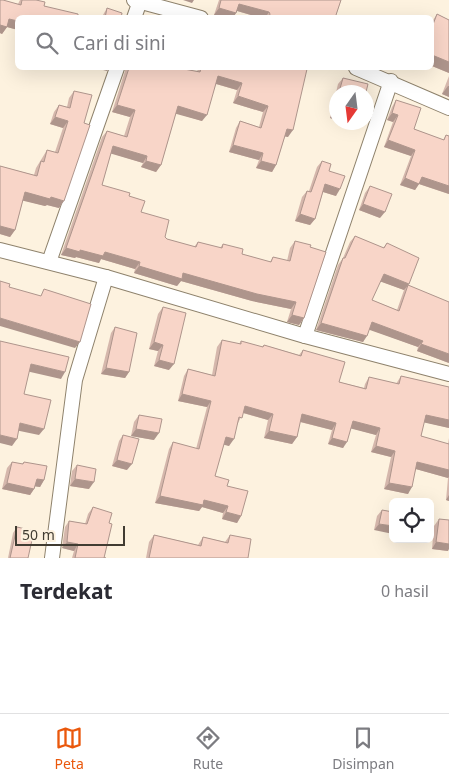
<!DOCTYPE html>
<html lang="id">
<style>
:root{--surface:#fff;--page:#f7f7f7;--text:#2b2b33;--muted:#7c7c81;--line:#e1e1e2;--accent:#ea580c}
body{margin:0;font-family:"Noto Sans",sans-serif;background:var(--page);color:var(--text)}
.controls{position:absolute;right:15px;bottom:15px;display:grid;overflow:hidden;border-radius:8px;box-shadow:0 5px 20px #0002}
.controls button{width:45px;height:45px;display:grid;place-items:center;padding:0;border:0;border-bottom:1px solid var(--line);background:var(--surface);color:var(--text);font:25px sans-serif}
.compass{position:absolute;left:329px;top:85px;width:45px;height:45px;border-radius:50%;background:var(--surface);box-shadow:0 5px 20px #0002;rotate:194deg}
.scale{position:absolute;left:15px;bottom:12px;width:110px;box-sizing:border-box;padding-left:5px;border:2px solid #413c32;border-top:0;font-size:14px;line-height:18px;white-space:nowrap;color:#413c32;-webkit-text-stroke:4px #fdf2df;paint-order:stroke}
.list{margin:0;padding:0;list-style:none}
h2{display:flex;justify-content:space-between;align-items:center;height:65px;margin:0;padding:0 20px;font-size:21px}
h2 small{font-size:16px;font-weight:400;color:var(--muted)}
.icon{flex:none;width:28px;height:28px;fill:none;stroke:currentColor;stroke-width:2;stroke-linecap:round;stroke-linejoin:round}
.map{position:relative;flex:none;width:449px;height:558px;overflow:hidden}
.search{position:absolute;background:var(--surface);box-shadow:0 5px 20px #0002;left:15px;right:15px;top:15px;height:55px;display:flex;align-items:center;gap:12px;box-sizing:border-box;padding:0 18px;border-radius:8px;color:var(--muted);font-size:19px}
.sheet{height:155px;background:var(--surface)}
nav{display:flex;justify-content:space-around;align-items:center;box-sizing:border-box;height:70px;border-top:1px solid var(--line);background:var(--surface);font-size:14px;color:var(--muted)}
nav a{display:grid;justify-items:center;gap:2px}
nav .on{color:var(--accent)}
.map>svg:first-child{display:block}
</style>
<div class="map">
<svg width="449" height="558" viewBox="0 0 449 558">
<rect width="100%" height="100%" fill="#fdf2df"/>
<g fill="none" stroke-linecap="round" stroke-linejoin="round">
<g stroke="#8e826c" stroke-width="16">
<g id="minor">
<polyline points="134,0 201,18"/>
<polyline points="134,18 140,1"/>
<polyline points="356,68 449,108"/>
<polyline points="0,250 106,277 305,336 449,374"/>
<polyline points="49,262 117,68"/>
<polyline points="305,336 391,81"/>
<polyline points="52,558 75,380 106,277"/>
</g>
</g>
<use href="#minor" stroke="#fff" stroke-width="14"/>
</g>
<g fill="#d5b7ac" fill-rule="evenodd">
<polygon points="0,0 18,4 20,0 36,0 18,18 18,30 7,27 2,34 0,33"/>
<polygon points="219,0 341,0 335,18 261,18 237,11 233,18 224,18 214,15"/>
<polygon points="107,8 121,18 102,18 103,15"/>
<polygon points="437,14 449,20 449,73 432,66 432,22"/>
<polygon points="125,68 185,68 184,69 197,72 198,68 301,68 288,137 285,136 276,165 272,172 256,168 259,160 229,152 236,128 240,121 259,127 263,112 233,103 237,90 216,84 202,121 176,113 161,165 156,172 141,167 143,163 111,153 102,185 129,196 141,212 167,239 194,247 198,242 220,248 223,244 242,254 270,262 273,257 287,261 290,248 295,241 304,318 299,325 287,322 291,309 252,301 181,281 177,286 134,273 135,269 101,259 99,263 76,257 75,258 61,255 102,137 107,131 124,136 130,117 112,112 125,71"/>
<polygon points="449,76 449,97 442,94"/>
<polygon points="343,78 366,92 336,92 336,120 330,118 338,84"/>
<polygon points="74,91 59,208 47,205 45,206 23,200 15,230 10,237 0,234 0,166 34,175 36,168 47,150 55,152 63,128 50,124 54,112 59,105 67,107 69,98"/>
<polygon points="396,100 414,129 443,140 446,135 449,136 449,194 419,184 415,190 400,185 411,156 384,147 393,122 387,120 392,107"/>
<polygon points="322,161 329,171 336,196 323,192 315,219 310,225 295,221 302,197 307,191 309,191 317,167"/>
<polygon points="370,186 380,218 359,210 365,193"/>
<path d="M355 236 383 248 387 243 449 363 417 351 418 347 369 329 363 342 316 330 338 265 343 258 350 242ZM380 281 404 290 397 310 372 300Z"/>
<polygon points="163,307 169,370 154,366 158,351 149,349 158,314"/>
<polygon points="115,327 129,372 125,378 101,374 111,333"/>
<polygon points="222,340 239,344 241,341 262,347 264,345 299,355 303,350 339,382 364,388 365,384 369,377 396,384 401,376 449,387 449,428 424,422 421,436 448,444 449,438 449,501 446,500 448,478 416,469 408,494 384,489 391,457 371,452 376,435 351,428 343,448 328,444 332,430 300,422 297,437 292,444 264,438 268,420 243,413 237,425 229,446 224,444 215,476 227,486 241,516 237,523 222,519 223,513 202,507 199,511 155,503 169,449 173,442 196,449 207,407 178,401 184,376 188,369 212,375 217,347"/>
<polygon points="139,415 154,440 131,436 134,422"/>
<polygon points="123,435 127,470 112,466 119,441"/>
<polygon points="12,462 22,464 24,462 44,480 40,487 35,486 34,489 30,495 2,489 7,468"/>
<polygon points="77,465 89,489 70,486 72,471"/>
<polygon points="93,507 109,523 104,558 106,558 72,558 74,551 62,548 65,527 69,521 85,524 88,514"/>
<polygon points="382,510 393,512 374,530 377,516"/>
<polygon points="439,519 448,551 432,549 434,526"/>
<polygon points="17,527 28,558 8,558 13,533"/>
<polygon points="154,535 198,545 203,537 225,542 230,535 248,558 146,558 149,542"/>
</g>
<g fill="#ae958c">
<polygon points="183,0 194,0 192,3"/>
<polygon points="239,4 269,12 265,18 261,18 234,10"/>
<polygon points="219,8 236,13 233,18 224,18 214,15"/>
<polygon points="9,19 18,21 18,30 7,27 2,34 0,33 0,25"/>
<polygon points="432,55 449,62 449,73 432,66"/>
<polygon points="95,68 109,68 107,71"/>
<polygon points="218,76 242,83 237,90 213,83"/>
<polygon points="448,86 449,86 449,97 442,94"/>
<polygon points="238,96 268,106 263,112 233,103"/>
<polygon points="117,105 135,110 130,117 112,112"/>
<polygon points="178,106 207,115 202,121 173,113"/>
<polygon points="334,111 336,112 336,120 330,118"/>
<polygon points="392,113 398,115 393,122 387,120"/>
<polygon points="55,117 68,121 63,128 50,124"/>
<polygon points="287,129 293,130 288,137 282,136"/>
<polygon points="388,140 415,150 411,156 384,147"/>
<polygon points="233,145 263,153 259,160 229,152"/>
<polygon points="113,146 147,156 143,163 109,153"/>
<polygon points="146,161 161,165 156,172 141,167"/>
<polygon points="261,161 276,165 272,172 256,168"/>
<polygon points="422,177 449,186 449,194 419,184 415,190 400,185 405,178"/>
<polygon points="325,184 340,189 336,196 320,191"/>
<polygon points="25,192 51,197 64,201 59,208 47,205 45,206 20,200"/>
<polygon points="363,204 385,212 380,218 359,210"/>
<polygon points="300,214 315,219 310,225 295,221"/>
<polygon points="0,226 15,230 10,237 0,234"/>
<polygon points="66,248 105,252 140,262 135,269 101,259 99,263 76,257 75,258 61,255"/>
<polygon points="139,266 183,273 296,302 291,309 252,301 181,281 177,286 134,273"/>
<polygon points="384,274 409,284 404,290 379,281"/>
<polygon points="292,315 304,318 299,325 287,322"/>
<polygon points="0,318 80,342 75,348 0,326"/>
<polygon points="372,322 423,341 418,347 367,329"/>
<polygon points="321,323 367,336 363,342 316,330"/>
<polygon points="154,342 163,345 158,351 149,349"/>
<polygon points="421,344 449,354 449,363 417,351"/>
<polygon points="159,360 174,364 169,370 154,366"/>
<polygon points="31,364 65,372 61,379 26,371"/>
<polygon points="106,368 129,372 125,378 101,374"/>
<polygon points="182,394 211,401 207,407 178,401"/>
<polygon points="245,406 273,414 268,420 240,412"/>
<polygon points="302,414 336,423 332,430 297,421"/>
<polygon points="426,415 449,420 449,428 422,422"/>
<polygon points="353,421 380,428 376,435 349,428"/>
<polygon points="20,423 44,429 39,435 15,430"/>
<polygon points="136,429 159,433 154,440 131,436"/>
<polygon points="269,431 297,437 292,444 264,438"/>
<polygon points="0,435 17,439 12,446 0,443"/>
<polygon points="226,437 234,439 229,446 221,444"/>
<polygon points="332,438 347,442 343,448 328,444"/>
<polygon points="376,446 395,451 391,457 371,452"/>
<polygon points="117,460 132,464 127,470 112,466"/>
<polygon points="417,462 449,470 449,477 448,478 412,468"/>
<polygon points="37,479 44,480 40,487 32,486"/>
<polygon points="75,479 94,482 89,489 70,486"/>
<polygon points="7,483 34,489 30,495 2,489"/>
<polygon points="389,483 412,487 408,494 384,489"/>
<polygon points="449,495 449,501 446,500"/>
<polygon points="160,496 204,500 228,506 223,513 202,507 199,511 155,503"/>
<polygon points="226,512 241,516 237,523 222,519"/>
<polygon points="379,524 393,526 393,534 374,530"/>
<polygon points="67,542 78,544 74,551 62,548"/>
<polygon points="436,542 449,544 449,549 448,551 432,549"/>
</g>
<g fill="#f8d5c8" stroke="#ae958c">
<polygon points="0,0 3,0 21,5 22,0 36,0 45,2 44,6 78,14 78,18 18,18 18,21 9,19 7,27 0,25"/>
<polygon points="221,0 341,0 335,18 269,18 270,14 269,12 239,4 236,13 219,8"/>
<polygon points="107,8 122,13 121,18 105,18"/>
<polygon points="437,14 449,20 449,62 432,55 432,27"/>
<polygon points="129,68 185,68 184,69 200,72 201,68 301,68 307,69 293,130 287,129 276,165 261,161 263,153 233,145 240,121 261,128 268,106 238,96 242,83 218,76 207,115 178,106 161,165 146,161 147,156 113,146 102,185 130,193 129,196 145,201 141,212 169,220 165,237 167,239 196,247 198,242 222,248 223,244 243,249 242,254 271,262 273,257 290,261 295,241 311,245 310,247 326,252 304,318 292,315 296,302 257,294 183,273 182,279 139,266 140,262 105,252 103,256 80,250 80,252 66,248 107,131 127,137 135,110 117,105"/>
<polygon points="343,78 368,84 366,92 339,92"/>
<polygon points="74,91 92,95 84,123 90,125 64,201 51,197 50,199 25,192 15,230 0,226 0,166 37,176 41,161 44,162 47,150 58,153 68,121 55,117 59,105 70,108"/>
<polygon points="396,100 421,108 414,129 444,140 446,135 449,136 449,186 422,177 419,184 405,178 415,150 388,140 398,115 392,113"/>
<polygon points="336,102 336,112 334,111"/>
<polygon points="322,161 331,164 329,171 345,176 340,189 325,184 315,219 300,214 307,191 311,192"/>
<polygon points="370,186 392,194 385,212 363,204"/>
<polygon points="355,236 384,248 387,243 419,258 409,284 384,274 372,300 399,311 408,285 449,302 449,354 421,344 423,341 372,322 367,336 321,323 343,258 345,258"/>
<polygon points="0,281 10,284 9,287 41,296 44,289 91,304 80,342 0,318"/>
<polygon points="163,307 186,313 174,364 159,360 163,345 154,342"/>
<polygon points="115,327 137,333 129,372 106,368"/>
<polygon points="222,340 241,344 241,341 263,347 264,345 301,356 303,350 345,362 339,382 366,389 369,377 399,384 401,376 449,387 449,420 426,415 421,436 449,444 449,470 417,462 412,487 389,483 395,451 376,446 380,428 353,421 347,442 332,438 336,423 302,414 297,437 269,431 273,414 245,406 242,418 239,417 234,439 226,437 215,476 229,480 227,486 248,491 241,516 226,512 228,506 204,500 203,505 160,496 173,442 199,449 211,401 182,394 188,369 215,376"/>
<polygon points="0,341 69,357 65,372 31,364 24,394 51,400 44,429 20,423 17,439 0,435"/>
<polygon points="139,415 162,419 159,433 136,429"/>
<polygon points="123,435 139,439 132,464 117,460"/>
<polygon points="12,462 23,464 24,462 47,466 44,480 37,479 34,489 7,483"/>
<polygon points="77,465 96,469 94,482 75,479"/>
<polygon points="93,507 112,513 109,523 112,524 104,558 106,558 75,558 78,544 67,542 69,521 87,524"/>
<polygon points="382,510 393,512 393,526 379,524"/>
<polygon points="439,519 449,520 449,544 436,542"/>
<polygon points="17,527 34,531 28,558 10,558"/>
<polygon points="154,535 201,546 203,537 228,543 230,535 251,539 248,558 149,558"/>
</g>
</svg>
<div class="controls">
<button><svg class="icon" aria-label="locate" viewBox="0 0 24 24"><circle cx="12" cy="12" r="6"/><path d="M12 2v4M12 18v4M2 12h4M18 12h4"/></svg></button>
</div>
<svg class="compass" viewBox="-18 -18 36 36"><path d="M0-13l5 13h-10z" fill="#e53935"/><path d="M0 13l5-13h-10z" fill="#7c7c81"/></svg>
<div class="scale">50 m</div>
<div class="search"><svg class="icon" aria-label="search" viewBox="0 0 24 24"><circle cx="10" cy="10" r="6"/><path d="M15 15l6 6"/></svg>Cari di sini</div>
</div>
<section class="sheet">
<h2>Terdekat<small>0 hasil</small></h2>
<ul class="list">
</ul>
</section>
<nav>
<a class="on"><svg class="icon" aria-label="map" viewBox="0 0 24 24"><path d="M3 6l6-2 6 2 6-2v14l-6 2-6-2-6 2zM9 4v14M15 6v14"/></svg>Peta</a>
<a><svg class="icon" aria-label="directions" viewBox="0 0 24 24"><path d="M12 3l9 9-9 9-9-9zM9 14v-3h6M13 9l2 2-2 2"/></svg>Rute</a>
<a><svg class="icon" aria-label="saved" viewBox="0 0 24 24"><path d="M7 4h10v16l-5-4-5 4z"/></svg>Disimpan</a>
</nav>
